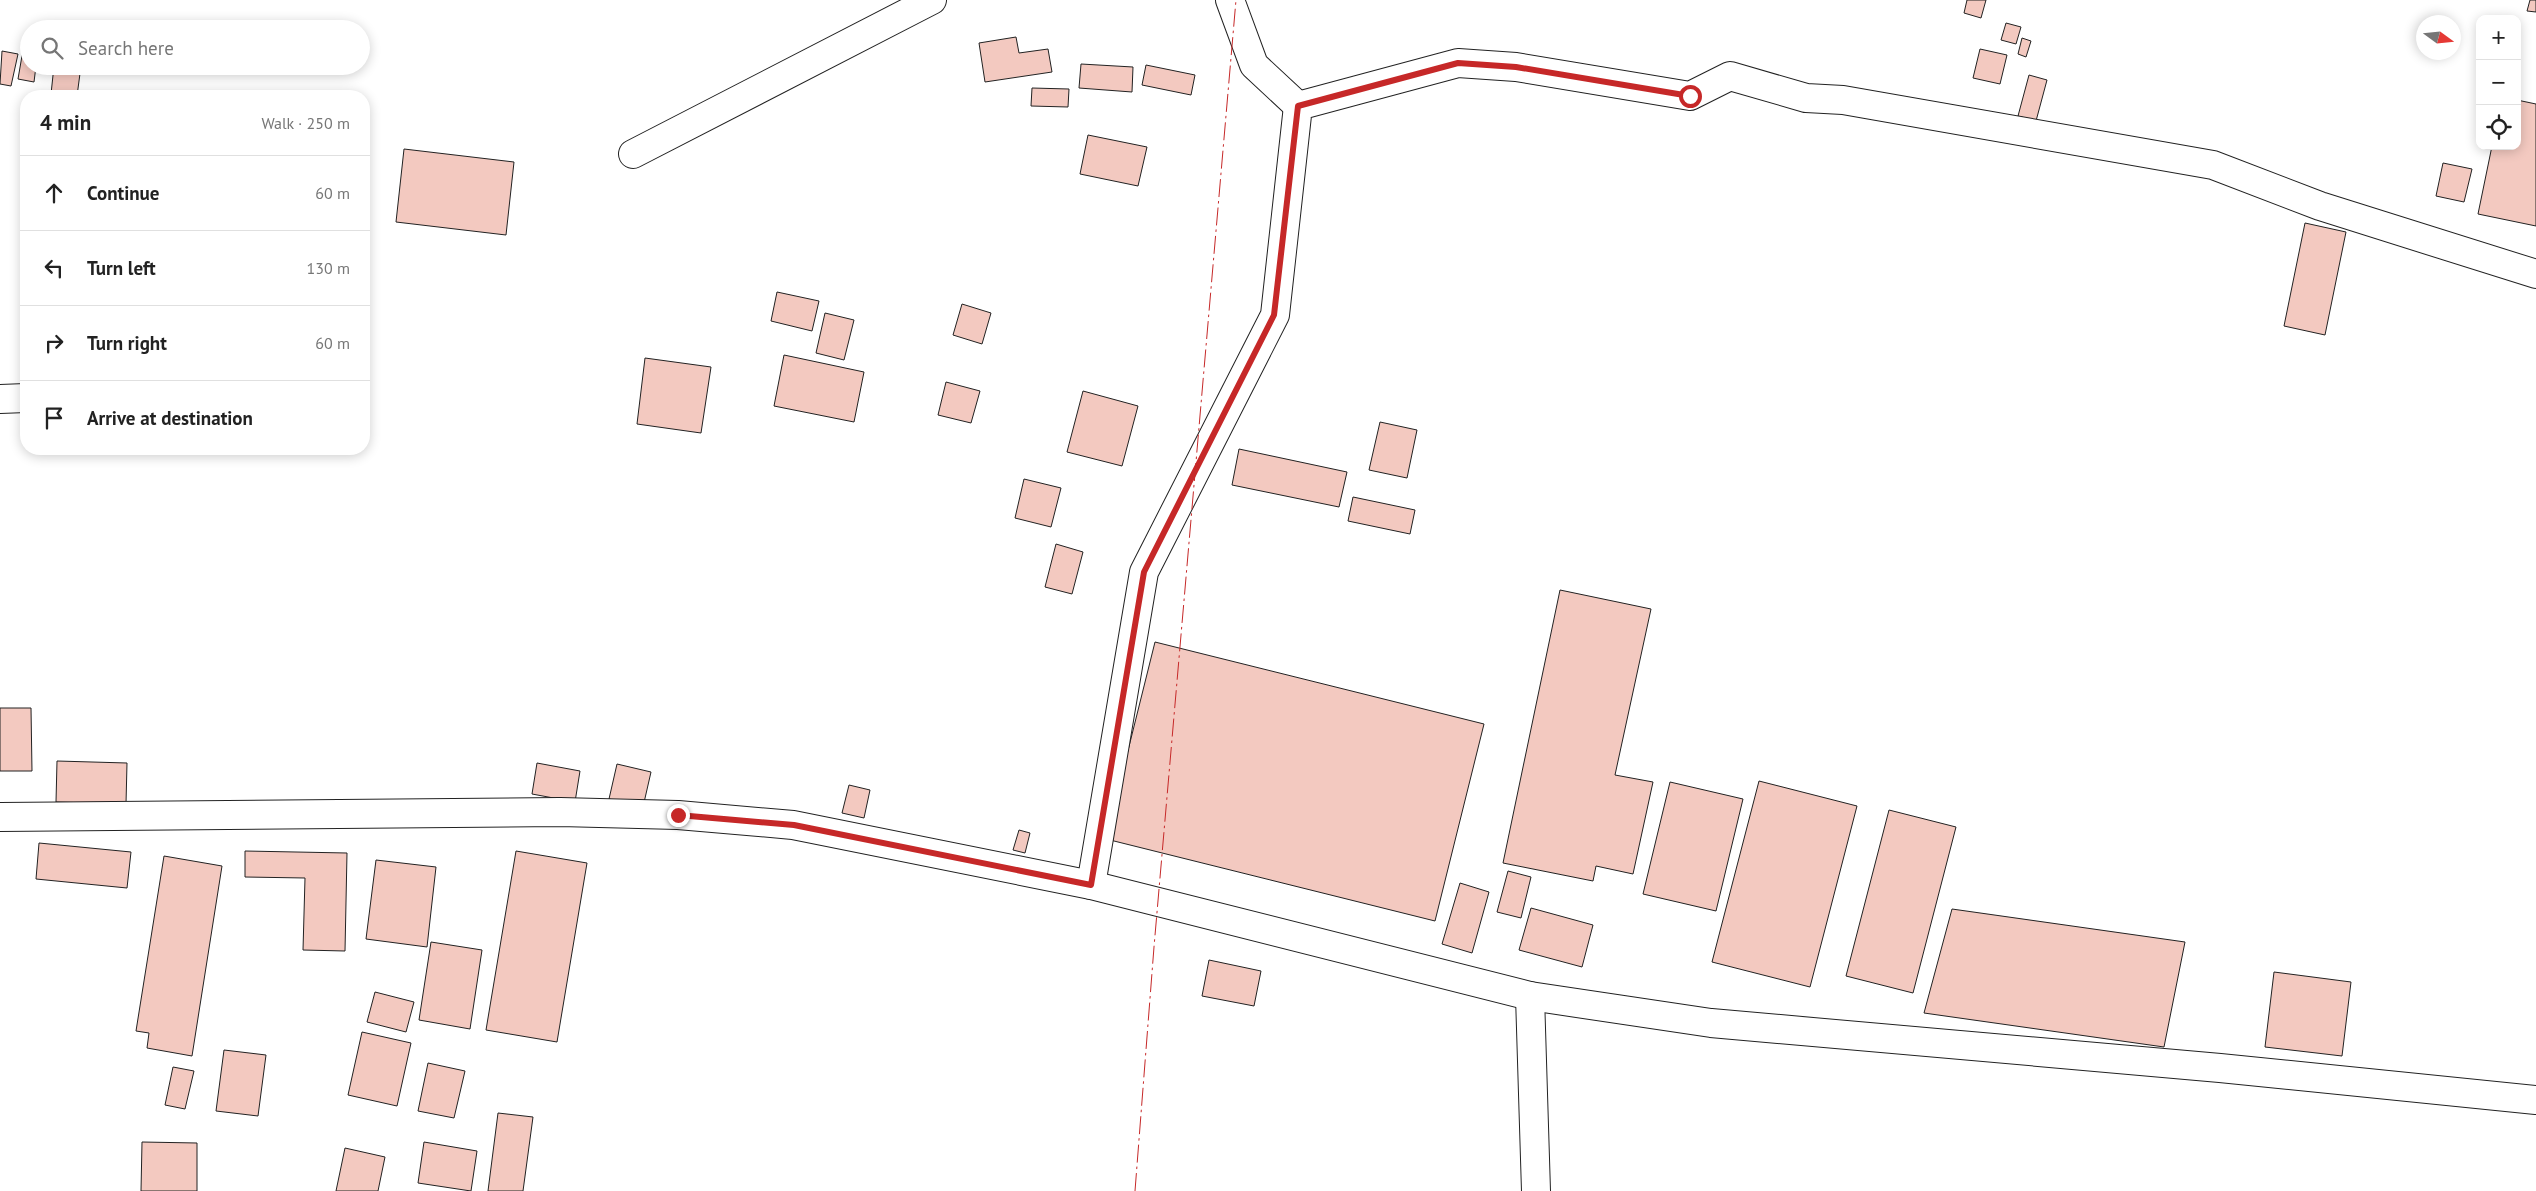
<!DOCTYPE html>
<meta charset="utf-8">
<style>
:root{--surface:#fff;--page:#f2f2f2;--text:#222;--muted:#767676;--line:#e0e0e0}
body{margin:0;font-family:"PT Sans",sans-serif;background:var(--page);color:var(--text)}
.controls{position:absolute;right:15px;top:15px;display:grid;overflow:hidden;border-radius:10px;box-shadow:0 2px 12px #0003}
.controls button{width:45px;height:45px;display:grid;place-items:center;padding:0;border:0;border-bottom:1px solid var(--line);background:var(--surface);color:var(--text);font:25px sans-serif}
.compass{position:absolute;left:2416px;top:15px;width:45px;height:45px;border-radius:50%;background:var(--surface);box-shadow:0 2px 12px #0003;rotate:105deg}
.stop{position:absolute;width:15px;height:15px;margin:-11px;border:4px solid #c62828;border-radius:50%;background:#fff}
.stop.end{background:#c62828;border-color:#fff;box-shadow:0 1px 5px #0008}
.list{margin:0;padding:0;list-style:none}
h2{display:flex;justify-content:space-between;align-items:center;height:65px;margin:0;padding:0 20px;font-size:21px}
h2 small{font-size:16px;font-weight:400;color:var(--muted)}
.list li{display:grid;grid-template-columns:32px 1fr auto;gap:15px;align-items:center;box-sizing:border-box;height:75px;padding:0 20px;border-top:1px solid var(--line)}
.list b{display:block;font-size:19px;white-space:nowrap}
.list em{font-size:16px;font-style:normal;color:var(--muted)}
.icon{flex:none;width:28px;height:28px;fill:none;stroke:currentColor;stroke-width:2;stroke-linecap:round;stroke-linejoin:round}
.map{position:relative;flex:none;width:2536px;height:1191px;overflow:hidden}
.search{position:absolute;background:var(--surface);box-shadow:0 2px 12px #0003;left:20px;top:20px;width:350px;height:55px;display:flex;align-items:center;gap:12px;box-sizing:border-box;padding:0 18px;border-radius:28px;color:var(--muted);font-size:19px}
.panel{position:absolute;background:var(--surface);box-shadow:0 2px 12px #0003;left:20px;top:90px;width:350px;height:365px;border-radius:20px}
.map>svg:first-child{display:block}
</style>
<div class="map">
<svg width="2536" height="1191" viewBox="0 0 2536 1191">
<rect width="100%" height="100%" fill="#fff"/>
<g fill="#f3c9c0" stroke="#222">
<polygon points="1967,0 1986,0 1981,18 1964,13"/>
<polygon points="2530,0 2536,0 2536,12 2527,11"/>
<polygon points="2006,23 2021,27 2016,44 2001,40"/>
<polygon points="1016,37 1019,53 1048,49 1052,72 985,82 979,43"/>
<polygon points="2022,38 2031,41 2026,57 2018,54"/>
<polygon points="1980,49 2007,55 2000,84 1973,78"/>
<polygon points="23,50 29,52 29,66 36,66 34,82 18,79"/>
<polygon points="2,51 18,54 11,86 0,84"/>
<polygon points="1081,64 1133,67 1132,92 1079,88"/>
<polygon points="1146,65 1195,75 1191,95 1142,85"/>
<polygon points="54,66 81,66 77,96 51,94"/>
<polygon points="2029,75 2047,80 2036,121 2018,116"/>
<polygon points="1032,88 1069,89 1068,107 1031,106"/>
<polygon points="2517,100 2536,104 2536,226 2478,214 2492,146 2517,146"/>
<polygon points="1088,135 1147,147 1138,186 1080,174"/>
<polygon points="404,149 514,162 506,235 396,222"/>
<polygon points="2443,163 2472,169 2464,202 2436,196"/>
<polygon points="2305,223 2346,232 2325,335 2284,326"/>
<polygon points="777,292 819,301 812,331 771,321"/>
<polygon points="962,304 991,313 982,344 953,335"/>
<polygon points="825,313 854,320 844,360 816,353"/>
<polygon points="784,355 864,372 854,422 774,406"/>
<polygon points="645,358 711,367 701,433 637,424"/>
<polygon points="946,382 980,391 971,423 938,415"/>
<polygon points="1083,391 1138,406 1122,466 1067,452"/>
<polygon points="1380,422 1417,430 1407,478 1369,470"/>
<polygon points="1239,449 1347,472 1339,507 1232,485"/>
<polygon points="1024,479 1061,488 1051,527 1015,518"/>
<polygon points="1353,497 1415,510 1410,534 1348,521"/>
<polygon points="1056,544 1083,552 1072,594 1045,587"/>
<polygon points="1560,590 1651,609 1615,775 1653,782 1633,874 1596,866 1593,881 1503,863"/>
<polygon points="1155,642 1484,724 1435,921 1106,839"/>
<polygon points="0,708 31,708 32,771 0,771"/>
<polygon points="57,761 127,763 126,804 56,802"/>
<polygon points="537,763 580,771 575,802 532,794"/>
<polygon points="617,764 651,772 643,807 609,799"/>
<polygon points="1759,781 1857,806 1810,987 1712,962"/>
<polygon points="1670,782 1743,799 1716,911 1643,894"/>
<polygon points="849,785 870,790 864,818 842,813"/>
<polygon points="1889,810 1956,827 1913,993 1846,976"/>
<polygon points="1019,830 1030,833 1025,853 1013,850"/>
<polygon points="39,843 131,852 127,888 36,879"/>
<polygon points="245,851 347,853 345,951 303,950 305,878 245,877"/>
<polygon points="516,851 587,863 557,1042 486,1030"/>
<polygon points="164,856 222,866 192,1056 147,1048 149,1033 136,1031"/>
<polygon points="376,860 436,867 427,947 366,939"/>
<polygon points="1508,871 1531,877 1521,918 1497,912"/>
<polygon points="1460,883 1489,892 1472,953 1442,944"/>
<polygon points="1531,908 1593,925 1582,967 1519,950"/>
<polygon points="1952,909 2185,942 2164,1047 1924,1013"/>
<polygon points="431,942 482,950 470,1029 419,1020"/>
<polygon points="1209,960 1261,971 1254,1006 1202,996"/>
<polygon points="2274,972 2351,982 2342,1056 2265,1047"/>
<polygon points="375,992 414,1002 406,1032 367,1022"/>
<polygon points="362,1032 411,1043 397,1106 348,1095"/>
<polygon points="224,1050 266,1055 258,1116 216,1111"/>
<polygon points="428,1063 465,1071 454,1118 418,1111"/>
<polygon points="173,1067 194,1071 185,1109 165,1105"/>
<polygon points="498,1113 533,1117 523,1191 488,1191"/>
<polygon points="142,1142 197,1143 197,1191 141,1191"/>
<polygon points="424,1142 477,1151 471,1191 418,1183"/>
<polygon points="345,1148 385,1157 378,1191 336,1191"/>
</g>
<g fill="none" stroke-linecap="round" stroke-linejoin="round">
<g stroke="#222" stroke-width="30">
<g id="street">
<polyline points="1230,0 1254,65 1298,106"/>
<polyline points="633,154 932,0"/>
<polyline points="0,399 26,398"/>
<polyline points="0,817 560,812 678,815 793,825 1091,885 1530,996 1711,1023 2220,1068 2536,1100"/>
<polyline points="1091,885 1144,572 1275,315 1298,106 1458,63 1516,67 1690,96 1730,76 1806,98 1843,100 2213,165 2320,206 2536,274"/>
<polyline points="1530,996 1536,1191"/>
</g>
</g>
<use href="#street" stroke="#fff" stroke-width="28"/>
<polyline stroke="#c62828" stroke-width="1" stroke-dasharray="18 4 2.5 4" stroke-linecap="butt" points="1135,1191 1154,947 1236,0"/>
</g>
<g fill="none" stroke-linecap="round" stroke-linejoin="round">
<polyline stroke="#c62828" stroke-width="6" points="678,815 794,825 1091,885 1144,572 1274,315 1298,106 1458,63 1516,67 1690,96"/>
</g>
</svg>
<div class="controls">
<button>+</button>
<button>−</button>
<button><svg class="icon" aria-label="locate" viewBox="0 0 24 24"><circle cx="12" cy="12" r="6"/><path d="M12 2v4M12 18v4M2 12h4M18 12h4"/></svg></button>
</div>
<svg class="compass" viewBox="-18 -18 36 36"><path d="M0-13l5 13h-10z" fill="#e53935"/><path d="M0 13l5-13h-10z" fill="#767676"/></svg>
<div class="stop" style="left:1690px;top:96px"></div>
<div class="stop end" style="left:678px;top:815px"></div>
<div class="search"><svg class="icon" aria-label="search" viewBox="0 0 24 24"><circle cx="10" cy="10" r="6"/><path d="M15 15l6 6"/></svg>Search here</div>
<section class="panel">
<h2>4 min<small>Walk · 250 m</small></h2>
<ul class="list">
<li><svg class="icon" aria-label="ahead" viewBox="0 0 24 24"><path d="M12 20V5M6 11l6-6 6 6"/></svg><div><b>Continue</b></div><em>60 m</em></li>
<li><svg class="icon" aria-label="left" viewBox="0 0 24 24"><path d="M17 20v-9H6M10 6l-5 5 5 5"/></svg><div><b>Turn left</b></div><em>130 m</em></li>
<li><svg class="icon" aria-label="right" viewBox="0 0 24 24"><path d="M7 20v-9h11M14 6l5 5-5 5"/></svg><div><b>Turn right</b></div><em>60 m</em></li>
<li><svg class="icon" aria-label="arrive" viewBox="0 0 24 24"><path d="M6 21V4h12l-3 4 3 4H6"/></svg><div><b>Arrive at destination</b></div></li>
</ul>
</section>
</div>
